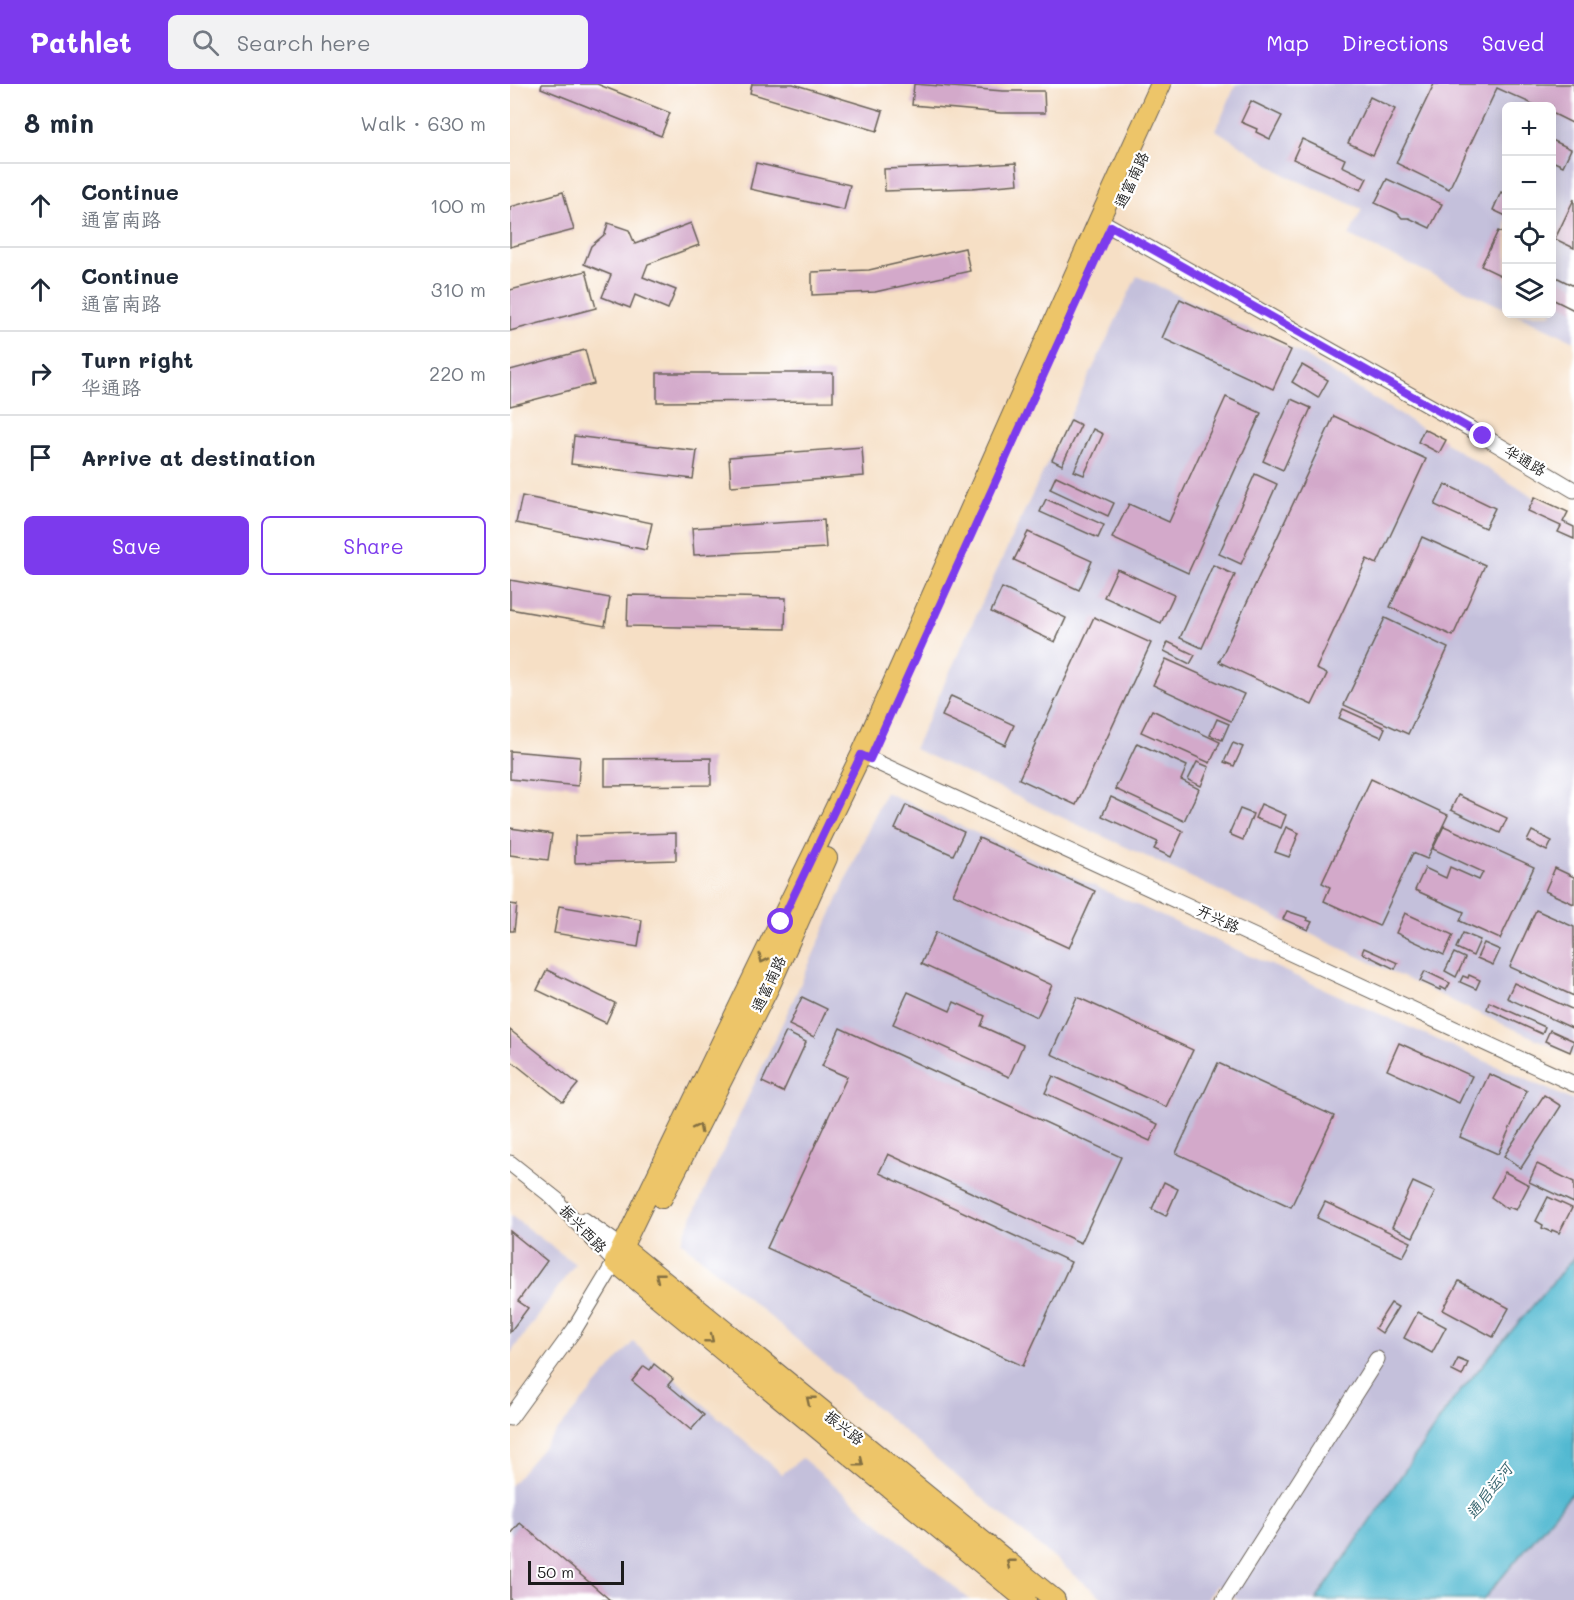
<!DOCTYPE html>
<meta charset="utf-8">
<style>
:root{--surface:#fff;--page:#f2f2f3;--text:#1f2937;--muted:#747a83;--line:#e0e1e3;--accent:#7c3aed}
body{margin:0;font-family:Mali,"LXGW WenKai TC",sans-serif;background:var(--page);color:var(--text)}
.controls{position:absolute;right:18px;top:18px;display:grid;overflow:hidden;border-radius:9px;box-shadow:0 3px 15px #0003}
.controls button{width:54px;height:54px;display:grid;place-items:center;padding:0;border:0;border-bottom:2px solid var(--line);background:var(--surface);color:var(--text);font:30px sans-serif}
.scale{position:absolute;left:18px;bottom:15px;width:96px;box-sizing:border-box;padding-left:6px;border:3px solid #1c1c1c;border-top:0;font-size:16px;line-height:21px;white-space:nowrap;color:#1c1c1c;-webkit-text-stroke:4px #fff;paint-order:stroke}
.stop{position:absolute;width:18px;height:18px;margin:-14px;border:4px solid #7c3aed;border-radius:50%;background:#fff}
.stop.end{background:#7c3aed;border-color:#fff;box-shadow:0 2px 6px #0008}
.list{margin:0;padding:0;list-style:none}
h2{display:flex;justify-content:space-between;align-items:center;height:78px;margin:0;padding:0 24px;font-size:26px}
h2 small{font-size:20px;font-weight:400;color:var(--muted)}
.list li{display:grid;grid-template-columns:39px 1fr auto;gap:18px;align-items:center;box-sizing:border-box;height:84px;padding:0 24px;border-top:2px solid var(--line)}
.list b{display:block;font-size:22px;white-space:nowrap}
.list p{margin:0;font-size:20px;white-space:nowrap;color:var(--muted)}
.list em{font-size:20px;font-style:normal;color:var(--muted)}
.actions{display:flex;gap:12px;padding:18px 24px}
.actions a{flex:1;padding:14px 0;border:2px solid var(--accent);border-radius:9px;text-align:center;font-size:21px;color:var(--accent)}
.actions .main{background:var(--accent);color:#fff}
.icon{flex:none;width:33px;height:33px;fill:none;stroke:currentColor;stroke-width:2;stroke-linecap:round;stroke-linejoin:round}
.map{position:relative;flex:none;width:1064px;height:1516px;overflow:hidden}
header{display:flex;align-items:center;gap:36px;box-sizing:border-box;height:84px;padding:0 30px;background:var(--accent);color:#fff}
header strong{font-size:28px}
nav{display:flex;gap:33px;margin-inline-start:auto;font-size:21px}
.search{width:420px;height:54px;background:var(--page);display:flex;align-items:center;gap:15px;box-sizing:border-box;padding:0 21px;border-radius:9px;color:var(--muted);font-size:22px}
main{display:flex}
aside{flex:1;background:var(--surface)}
.map>svg:first-child{display:block}
</style>
<header>
<strong>Pathlet</strong>
<div class="search"><svg class="icon" aria-label="search" viewBox="0 0 24 24"><circle cx="10" cy="10" r="6"/><path d="M15 15l6 6"/></svg>Search here</div>
<nav><a>Map</a><a>Directions</a><a>Saved</a></nav>
</header>
<main>
<aside>
<h2>8 min<small>Walk · 630 m</small></h2>
<ul class="list">
<li><svg class="icon" aria-label="ahead" viewBox="0 0 24 24"><path d="M12 20V5M6 11l6-6 6 6"/></svg><div><b>Continue</b><p>通富南路</p></div><em>100 m</em></li>
<li><svg class="icon" aria-label="ahead" viewBox="0 0 24 24"><path d="M12 20V5M6 11l6-6 6 6"/></svg><div><b>Continue</b><p>通富南路</p></div><em>310 m</em></li>
<li><svg class="icon" aria-label="right" viewBox="0 0 24 24"><path d="M7 20v-9h11M14 6l5 5-5 5"/></svg><div><b>Turn right</b><p>华通路</p></div><em>220 m</em></li>
<li><svg class="icon" aria-label="arrive" viewBox="0 0 24 24"><path d="M6 21V4h12l-3 4 3 4H6"/></svg><div><b>Arrive at destination</b></div></li>
</ul>
<div class="actions"><a class="main">Save</a><a>Share</a></div>
</aside>
<div class="map">
<svg width="1064" height="1516" viewBox="0 0 1064 1516">
<rect width="100%" height="100%" fill="#fff"/>
<filter id="ink" filterUnits="userSpaceOnUse"><feTurbulence type="fractalNoise" baseFrequency=".0167" numOctaves="2"/><feDisplacementMap in="SourceGraphic" scale="12" xChannelSelector="R" yChannelSelector="G"/><feConvolveMatrix kernelMatrix="1 2 1 2 8 2 1 2 1" color-interpolation-filters="sRGB"/></filter>
<filter id="wash" filterUnits="userSpaceOnUse"><feTurbulence type="fractalNoise" baseFrequency=".008" numOctaves="4" result="noise"/><feDisplacementMap in="SourceGraphic" scale="24" xChannelSelector="R" yChannelSelector="G"/><feGaussianBlur stdDeviation="1.35" result="paint"/><feColorMatrix in="noise" values="0 0 0 0 0 0 0 0 0 0 0 0 0 0 0 0 0 1.4 0 .05"/><feComposite in="paint" operator="in"/></filter>
<g filter="url(#wash)">
<rect width="100%" height="100%" fill="#f6dfc5"/>
<g fill="#c4c0db">
<polygon points="726,0 1064,0 1064,257 1006,230 1042,230 1042,22 996,22 996,225 839,152 852,125 779,93 706,46"/>
<polygon points="627,192 790,269 1064,438 1064,972 968,929 659,783 404,665 512,432"/>
<polygon points="375,708 1064,1017 1064,1173 943,1316 806,1516 728,1516 706,1501 697,1516 595,1516 512,1448 171,1157 286,910"/>
<polygon points="0,1131 65,1180 0,1270"/>
<polygon points="123,1258 272,1390 292,1374 460,1516 0,1516 0,1402"/>
<polygon points="1064,1407 1064,1516 973,1516"/>
</g>
<polygon fill="#53b9d1" stroke="#386a76" stroke-width="1.5" points="1064,1173 1064,1407 973,1516 806,1516 943,1316"/>
<g id="blocks">
<g fill="#d3a9ca">
<polygon points="32,0 87,0 160,29 151,52 31,4"/>
<polygon points="242,0 283,0 373,27 367,47 240,9"/>
<polygon points="404,0 493,7 534,7 535,29 491,29 402,21"/>
<polygon points="924,0 1064,0 1064,40 1042,29 1042,22 1027,22 987,4 939,105 886,79"/>
<polygon points="860,13 885,25 863,71 838,59"/>
<polygon points="741,17 772,32 760,55 746,48 747,45 731,38"/>
<polygon points="792,55 835,75 832,82 857,94 851,106 783,75"/>
<polygon points="1042,56 1061,65 1053,82 1042,77"/>
<polygon points="246,79 340,101 334,126 240,105"/>
<polygon points="506,79 508,100 462,104 375,107 374,85 461,82"/>
<polygon points="877,95 932,120 920,144 899,134 892,134 887,129 865,119"/>
<polygon points="53,108 64,146 0,163 0,123"/>
<polygon points="991,108 996,111 996,132 983,126"/>
<polygon points="1064,115 1064,164 1045,155"/>
<polygon points="98,139 119,146 125,160 181,139 189,161 138,180 133,193 166,206 158,225 125,211 120,224 92,213 101,191 74,180 81,162 95,150"/>
<polygon points="988,147 996,150 996,194 971,182"/>
<polygon points="455,164 460,187 365,208 302,211 302,188 359,186"/>
<polygon points="76,187 86,224 0,247 0,206"/>
<polygon points="1042,191 1064,202 1064,226 1042,215"/>
<polygon points="670,215 781,266 763,305 652,254"/>
<polygon points="75,266 84,300 0,322 0,286"/>
<polygon points="792,281 818,296 808,314 782,298"/>
<polygon points="147,289 323,289 323,317 147,318"/>
<polygon points="716,313 751,329 678,489 602,454 619,420 659,438"/>
<polygon points="781,315 801,324 773,386 753,377"/>
<polygon points="824,332 916,375 867,480 857,475 806,585 817,590 802,621 709,578"/>
<polygon points="561,336 571,341 552,381 542,376"/>
<polygon points="583,345 593,350 574,391 564,387"/>
<polygon points="914,345 936,356 929,369 908,358"/>
<polygon points="64,352 187,367 183,395 61,380"/>
<polygon points="352,363 354,392 221,402 219,373"/>
<polygon points="745,390 767,400 731,480 709,470"/>
<polygon points="546,392 604,419 598,432 540,405"/>
<polygon points="935,400 985,424 975,444 925,421"/>
<polygon points="12,412 142,439 136,466 6,439"/>
<polygon points="1025,413 1058,428 1053,438 1064,443 1064,455 1048,448 1051,442 1018,427"/>
<polygon points="536,415 594,441 588,454 530,428"/>
<polygon points="314,436 316,464 184,471 182,444"/>
<polygon points="518,448 582,477 569,506 504,476"/>
<polygon points="912,453 975,481 943,552 880,523"/>
<polygon points="703,481 725,491 692,564 670,554"/>
<polygon points="607,485 664,511 651,539 594,513"/>
<polygon points="0,496 100,514 95,542 0,525"/>
<polygon points="492,504 556,534 545,558 481,528"/>
<polygon points="118,511 276,514 275,545 117,542"/>
<polygon points="584,533 641,559 566,721 509,695"/>
<polygon points="875,534 938,564 898,650 834,621"/>
<polygon points="658,558 685,571 680,580 654,567"/>
<polygon points="656,575 734,610 721,637 643,601"/>
<polygon points="441,612 504,641 495,661 432,632"/>
<polygon points="833,625 875,644 871,653 829,634"/>
<polygon points="642,626 710,658 700,679 631,648"/>
<polygon points="707,635 719,640 712,656 700,651"/>
<polygon points="627,659 677,682 671,696 689,705 674,737 605,705"/>
<polygon points="723,659 733,663 724,682 714,678"/>
<polygon points="0,667 70,673 68,702 0,695"/>
<polygon points="201,674 201,701 95,702 95,675"/>
<polygon points="687,678 699,683 691,702 678,696"/>
<polygon points="861,695 938,731 917,775 903,769 869,842 814,817 820,803 812,799"/>
<polygon points="948,711 997,734 990,749 941,726"/>
<polygon points="601,713 673,747 661,773 644,765 648,758 592,732"/>
<polygon points="751,720 776,731 771,744 745,734"/>
<polygon points="396,721 454,748 443,771 385,745"/>
<polygon points="730,725 743,730 733,756 719,750"/>
<polygon points="934,742 1024,783 990,855 950,837 954,828 905,806 915,784 936,794 940,783 969,796 973,788 923,765"/>
<polygon points="776,743 789,749 779,773 765,768"/>
<polygon points="0,744 42,750 38,776 0,771"/>
<polygon points="1022,747 1042,757 1037,767 1017,757"/>
<polygon points="166,749 166,776 65,779 65,752"/>
<polygon points="469,754 585,807 559,864 443,810"/>
<polygon points="1045,784 1064,793 1064,820 1035,807"/>
<polygon points="0,820 7,821 4,847 0,847"/>
<polygon points="49,822 132,836 128,863 44,849"/>
<polygon points="1026,826 1064,843 1064,912 1000,883"/>
<polygon points="777,827 798,834 797,836 802,838 798,846 773,835"/>
<polygon points="895,829 943,851 934,871 886,849"/>
<polygon points="426,848 542,901 527,933 411,880"/>
<polygon points="953,849 970,856 963,872 946,864"/>
<polygon points="974,859 990,866 983,881 967,874"/>
<polygon points="854,864 888,879 885,885 852,869"/>
<polygon points="944,869 955,874 946,893 935,887"/>
<polygon points="37,886 105,919 96,939 27,906"/>
<polygon points="915,887 940,899 936,906 931,903 930,906 910,897"/>
<polygon points="959,891 970,896 966,905 950,898 953,892 958,894"/>
<polygon points="1004,899 1064,926 1064,945 997,914"/>
<polygon points="398,908 440,927 444,918 475,932 471,942 513,961 499,993 383,940"/>
<polygon points="292,913 317,925 304,953 279,941"/>
<polygon points="567,913 683,966 656,1023 541,970"/>
<polygon points="979,918 1035,943 1032,950 977,925"/>
<polygon points="330,944 611,1073 571,1159 378,1070 369,1089 561,1178 513,1282 257,1164 337,993 312,982"/>
<polygon points="0,946 68,1000 53,1018 0,976"/>
<polygon points="1040,946 1064,957 1060,968 1035,957"/>
<polygon points="276,948 296,958 273,1008 252,998"/>
<polygon points="889,959 962,992 949,1019 877,986"/>
<polygon points="708,979 824,1032 781,1123 666,1069"/>
<polygon points="979,990 1017,1007 988,1070 950,1053"/>
<polygon points="543,992 648,1040 640,1057 535,1009"/>
<polygon points="1034,1011 1051,1022 1011,1084 994,1072"/>
<polygon points="1027,1080 1064,1098 1064,1119 1019,1098"/>
<polygon points="995,1088 1019,1101 1006,1126 999,1123 997,1125 981,1113"/>
<polygon points="654,1098 668,1105 656,1132 642,1125"/>
<polygon points="903,1098 925,1108 903,1153 882,1143"/>
<polygon points="1038,1113 1062,1124 1049,1149 1042,1146 1041,1148 1032,1144 1033,1141 1026,1137"/>
<polygon points="815,1118 901,1158 893,1173 807,1134"/>
<polygon points="0,1147 37,1177 8,1217 18,1224 0,1248"/>
<polygon points="949,1197 999,1224 983,1253 933,1226"/>
<polygon points="881,1219 888,1223 872,1249 865,1244"/>
<polygon points="908,1228 936,1243 922,1269 894,1254"/>
<polygon points="948,1275 958,1279 952,1292 942,1287"/>
<polygon points="144,1280 163,1295 158,1301 194,1331 181,1346 122,1297 134,1282 140,1286"/>
<polygon points="10,1439 100,1516 0,1516 0,1451"/>
</g>
</g>
</g>
<g filter="url(#ink)">
<use href="#blocks" fill-opacity="0" stroke="#686057" stroke-width="1.5"/>
<g fill="none" stroke-linecap="round" stroke-linejoin="round">
<g stroke="#686057" stroke-width="17">
<g id="minor">
<polyline points="589,136 973,352 1064,406"/>
<polyline points="351,671 1064,1000"/>
<polyline points="0,1079 48,1117"/>
<polyline points="74,1136 113,1164"/>
<polyline points="0,1334 64,1246 105,1178 40,1111"/>
<polyline points="714,1516 867,1275"/>
</g>
</g>
<g stroke="#686057" stroke-width="22">
<g id="major">
<polyline points="152,1114 260,901 317,774"/>
<polyline points="113,1164 545,1516"/>
<polyline points="516,1516 105,1178 351,671 589,136 651,0"/>
</g>
</g>
<use href="#minor" stroke="#fff" stroke-width="15"/>
<use href="#major" stroke="#edc569" stroke-width="20"/>
</g>
<defs><path id="oneway-chevron" d="M-2-3.5L2.5 0L-2 3.5" fill="none" stroke-width="1.6" stroke-linecap="round" stroke-linejoin="round" transform="scale(1.5)"/></defs>
<g stroke="#847042">
<use href="#oneway-chevron" transform="translate(253 875) rotate(116)"/>
<use href="#oneway-chevron" transform="translate(188 1044) rotate(-63)"/>
<use href="#oneway-chevron" transform="translate(149 1192) rotate(-141)"/>
<use href="#oneway-chevron" transform="translate(200 1255) rotate(39)"/>
<use href="#oneway-chevron" transform="translate(300 1316) rotate(-141)"/>
<use href="#oneway-chevron" transform="translate(350 1379) rotate(39)"/>
<use href="#oneway-chevron" transform="translate(500 1479) rotate(-141)"/>
</g>
</g>
<g fill="none" stroke-linecap="round" stroke-linejoin="round" filter="url(#ink)">
<polyline stroke="#7c3aed" stroke-width="8" points="271,838 351,671 360,675 601,142 973,352"/>
</g>
<g text-anchor="middle" stroke-width="4.5" stroke-linejoin="round" paint-order="stroke">
<g font-size="15" fill="#1c1c1c" stroke="#fff">
<text transform="translate(622 96) rotate(-65)" y="5">通富南路</text>
<text transform="translate(1015 377) rotate(30)" y="5">华通路</text>
<text transform="translate(708 835) rotate(25)" y="5">开兴路</text>
<text transform="translate(259 900) rotate(-65)" y="5">通富南路</text>
<text transform="translate(73 1145) rotate(46)" y="5">振兴西路</text>
<text transform="translate(334 1344) rotate(39)" y="5">振兴路</text>
</g>
<g font-size="16" font-style="italic" fill="#35636d" stroke="#fff">
<text transform="translate(979 1407) rotate(-52)" y="6">通启运河</text>
</g>
</g>
</svg>
<div class="controls">
<button>+</button>
<button>−</button>
<button><svg class="icon" aria-label="locate" viewBox="0 0 24 24"><circle cx="12" cy="12" r="6"/><path d="M12 2v4M12 18v4M2 12h4M18 12h4"/></svg></button>
<button><svg class="icon" aria-label="layers" viewBox="0 0 24 24"><path d="M12 4l9 5-9 5-9-5zM3 14l9 5 9-5"/></svg></button>
</div>
<div class="scale">50 m</div>
<div class="stop" style="left:271px;top:838px"></div>
<div class="stop end" style="left:973px;top:352px"></div>
</div>
</main>
